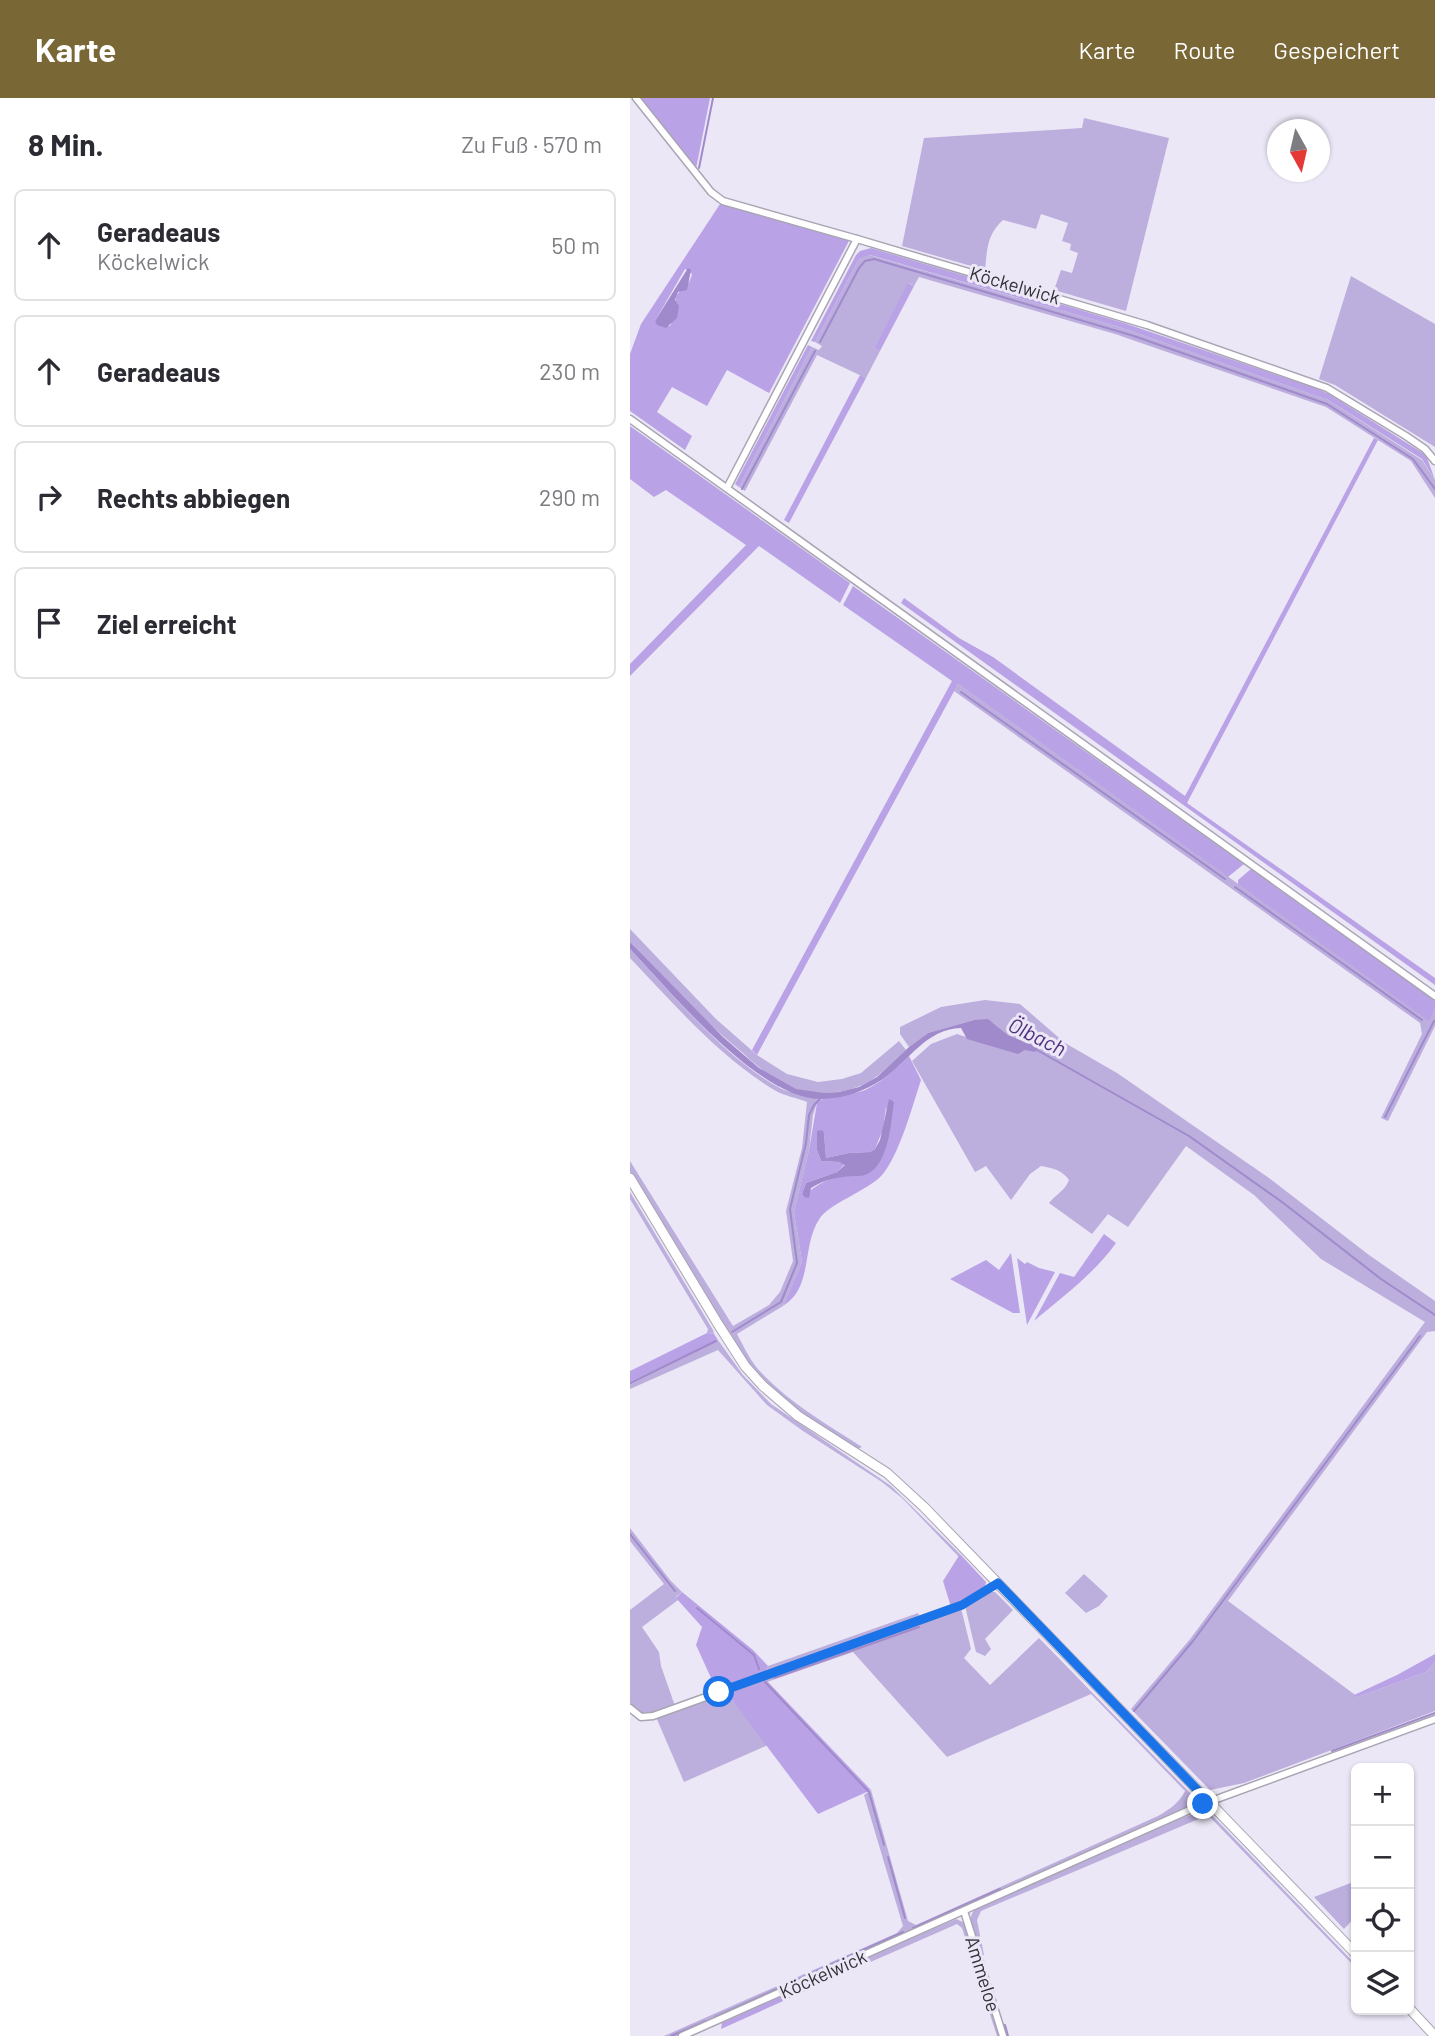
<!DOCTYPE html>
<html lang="de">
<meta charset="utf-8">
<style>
:root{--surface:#fff;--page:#f7f7f7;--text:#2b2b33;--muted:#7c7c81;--line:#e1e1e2;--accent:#7a6736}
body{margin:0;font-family:Barlow,sans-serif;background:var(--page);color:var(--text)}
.controls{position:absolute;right:21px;bottom:21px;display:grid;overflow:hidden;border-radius:10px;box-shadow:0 2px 5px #0004}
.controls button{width:63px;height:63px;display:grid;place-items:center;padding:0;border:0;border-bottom:2px solid var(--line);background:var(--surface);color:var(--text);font:35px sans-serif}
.compass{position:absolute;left:637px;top:21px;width:63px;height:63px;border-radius:50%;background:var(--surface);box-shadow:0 2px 5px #0004;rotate:172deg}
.stop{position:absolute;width:21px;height:21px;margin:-16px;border:5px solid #1a73e8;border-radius:50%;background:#fff}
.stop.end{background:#1a73e8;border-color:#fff;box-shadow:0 2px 7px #0008}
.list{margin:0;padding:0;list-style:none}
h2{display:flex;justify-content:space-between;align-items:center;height:91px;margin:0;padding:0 28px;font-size:30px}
h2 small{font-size:23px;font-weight:400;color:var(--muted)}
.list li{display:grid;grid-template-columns:46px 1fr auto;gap:21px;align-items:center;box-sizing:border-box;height:112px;margin:0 14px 14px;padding:0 14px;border:2px solid var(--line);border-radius:10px}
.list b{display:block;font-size:26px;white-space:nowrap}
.list p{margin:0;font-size:23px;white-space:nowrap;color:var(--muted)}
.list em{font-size:23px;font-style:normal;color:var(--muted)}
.icon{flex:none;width:38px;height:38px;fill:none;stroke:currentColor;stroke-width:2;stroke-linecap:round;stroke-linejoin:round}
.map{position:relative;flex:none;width:805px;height:1938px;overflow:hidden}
header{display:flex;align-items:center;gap:42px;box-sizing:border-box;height:98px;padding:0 35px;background:var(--accent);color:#fff}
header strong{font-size:33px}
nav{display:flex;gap:38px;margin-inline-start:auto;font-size:24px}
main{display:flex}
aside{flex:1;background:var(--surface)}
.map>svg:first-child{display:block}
</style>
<header>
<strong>Karte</strong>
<nav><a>Karte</a><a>Route</a><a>Gespeichert</a></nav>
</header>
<main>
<aside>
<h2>8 Min.<small>Zu Fuß · 570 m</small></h2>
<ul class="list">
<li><svg class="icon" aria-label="ahead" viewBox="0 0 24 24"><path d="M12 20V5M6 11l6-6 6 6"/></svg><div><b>Geradeaus</b><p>Köckelwick</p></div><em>50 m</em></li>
<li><svg class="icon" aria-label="ahead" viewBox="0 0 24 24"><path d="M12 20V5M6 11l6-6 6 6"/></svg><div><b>Geradeaus</b></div><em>230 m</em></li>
<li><svg class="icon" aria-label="right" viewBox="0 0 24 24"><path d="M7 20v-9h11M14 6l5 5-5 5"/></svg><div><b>Rechts abbiegen</b></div><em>290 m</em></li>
<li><svg class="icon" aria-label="arrive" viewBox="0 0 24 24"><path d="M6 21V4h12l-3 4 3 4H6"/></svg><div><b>Ziel erreicht</b></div></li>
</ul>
</aside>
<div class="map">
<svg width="805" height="1938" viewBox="0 0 805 1938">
<rect width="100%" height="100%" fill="#ece7f6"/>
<g fill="#bcaedd">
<path d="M454 20 539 40 496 213 424 192 431 172 442 175 448 155 440 152 441 146 432 143 438 125 411 116 406 131 373 122C357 136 357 152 355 172L272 148 294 40 452 30Z"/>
<polygon points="239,157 489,229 698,302 792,362 805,382 805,400 781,363 696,309 485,236 289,179 284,188 279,185 244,250 250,253 236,280 187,257 115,393 109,389 182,249 189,252 192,248 185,244 229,161"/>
<polygon points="721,178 805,226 805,349 705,287 689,281"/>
<polygon points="328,586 799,922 805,911 805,928 758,1023 751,1020 792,936 790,925 324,593"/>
<path d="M0 831 86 921 127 957 157 976 188 984 212 981 231 975 269 943 276 952C261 965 248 981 230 988 210 996 182 998 162 990 144 983 128 969 114 956 73 922 36 883 0 844Z"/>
<path d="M0 851C41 895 97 962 150 990 163 997 178 995 191 1002L187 1005 183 1017 179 1052 164 1114 172 1164 153 1208 107 1236C113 1247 119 1260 127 1270 156 1303 195 1325 232 1349L227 1351 171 1316 147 1297 122 1271 101 1239 0 1074V1063L103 1228 139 1207 150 1194 163 1163 156 1113 172 1050 177 1004C167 1000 155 998 146 993 89 959 45 907 0 860Z"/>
<path d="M355 902 390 906 435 945 487 975 639 1080 739 1157 805 1203V1233L797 1234 598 1503 728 1599 796 1574 805 1564V1613L614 1685 580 1692 501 1611 561 1540 795 1224 691 1161 624 1097 556 1048 498 1129 478 1116 462 1136 419 1105C426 1096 435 1093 439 1082 432 1072 423 1070 411 1068L400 1076 381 1102 356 1068 345 1074 282 963 301 946 327 936C347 942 386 959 405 947L378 937 363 925 344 922 298 935 279 949 270 936V929L311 909Z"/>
<polygon points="0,1094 83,1232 84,1236 77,1235 78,1231 0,1101"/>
<polygon points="88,1242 113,1277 141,1306 261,1388 330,1456 329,1459 272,1400 252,1384 173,1333 137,1307 88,1252 0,1291 0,1285"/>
<path d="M0 1430 40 1482 52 1494 46 1499 48 1502 12 1529 29 1554 31 1568 45 1608C28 1614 13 1623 0 1607V1512L34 1486 0 1443Z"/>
<polygon points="454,1476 478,1498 469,1508 456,1515 435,1495"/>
<polygon points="360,1494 365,1494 383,1512 355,1541 361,1551 355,1558 346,1554 335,1508"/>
<path d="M331 1510 341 1551 334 1560 360 1587 409 1540 568 1703 567 1706 50 1938H34L267 1835 273 1828 234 1697 241 1692 278 1823 286 1827 528 1718C540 1711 549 1705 555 1693L461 1596 317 1659 223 1554 137 1584 135 1579Z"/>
<polygon points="288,1515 290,1520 135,1575 138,1568"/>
<polygon points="90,1595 102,1602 138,1647 54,1684 26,1619"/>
<path d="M577 1712 726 1867V1870L578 1717 351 1813 347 1822 354 1857 351 1858C346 1843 333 1823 346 1810L545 1722Z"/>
<polygon points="726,1783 726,1818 714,1831 684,1799"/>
<polygon points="326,1821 335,1825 371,1938 367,1938 332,1830 327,1826 236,1866 233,1861"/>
</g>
<g fill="#b9a3e6" fill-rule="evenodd">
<polygon points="9,0 80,0 66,71"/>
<path d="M92 103 220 141 139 295 97 272 77 308 42 289 27 314 62 338 55 352 0 313V256L11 226ZM55 171 62 176C59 191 46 193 46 200 44 211 47 216 40 228L25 223Z"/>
<polygon points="241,150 494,225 685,290 699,296 796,357 805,382 792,361 698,302 489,229 240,157 229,161 185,244 181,243 226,157 230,153"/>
<polygon points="278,185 284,188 250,253 244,250"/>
<polygon points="178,247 182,249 109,389 105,386"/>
<polygon points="230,277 236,280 159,425 154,422"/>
<polygon points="0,328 220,485 210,505 129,448 0,578 0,566 116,447 36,392 24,399 0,381"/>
<polygon points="744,340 748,342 557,705 805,880 805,887 271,505 274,500 329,540 363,559 555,698"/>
<polygon points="223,488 614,766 598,779 328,586 127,957 122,952 322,583 213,507"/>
<polygon points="621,771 805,902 805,911 799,923 608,786 608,782"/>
<path d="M279 958 291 982C283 1006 267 1066 248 1081 234 1093 199 1107 190 1120 171 1147 184 1189 153 1208L172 1164 164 1114 179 1052 187 1005C198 995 221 998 235 992 252 984 266 971 279 958ZM256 1009C265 1045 248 1052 227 1078 208 1076 186 1084 174 1099L172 1096 176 1085 207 1074 215 1066 209 1064 191 1063 187 1052V1036L191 1032 194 1035 196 1060 219 1055 240 1054 245 1051 253 1031Z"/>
<path d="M474 1136 486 1145C464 1176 432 1199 404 1223L430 1175 444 1179Z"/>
<polygon points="381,1155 390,1215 383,1215 320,1181 356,1162 369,1172"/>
<polygon points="387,1160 395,1166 397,1164 409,1170 425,1174 397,1227"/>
<polygon points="77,1235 84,1236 88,1242 0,1284 0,1273"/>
<polygon points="330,1456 356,1484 354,1493 321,1509 313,1483"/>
<polygon points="52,1494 123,1552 138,1568 135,1575 138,1584 241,1692 188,1716 102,1602 87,1593 66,1547 72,1529 46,1500"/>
<polygon points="805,1556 805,1564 796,1574 728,1599 724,1597 767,1577"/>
<polygon points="233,1861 236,1866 91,1931 92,1925"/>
</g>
<g fill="#a08acb">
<polygon points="58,170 61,172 57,192 48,194 45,202 49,208 47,220 36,230 27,227 25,223"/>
<path d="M0 844 93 939 129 970 166 991 194 995 209 994 229 989 247 979 279 949 298 935 344 922 358 921 378 937 408 949 405 954 395 952 388 956 337 941 331 930C296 931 279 963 253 981 235 993 215 1000 193 1001 130 1003 42 895 0 851Z"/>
<path d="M259 1001 264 1004C261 1026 258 1078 228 1078 211 1078 195 1081 181 1090L179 1100 174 1099 172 1096 176 1085 207 1074 215 1067 209 1064 191 1063 187 1052V1033L192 1032 194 1035 196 1060 219 1055 240 1054 245 1051 250 1042Z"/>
</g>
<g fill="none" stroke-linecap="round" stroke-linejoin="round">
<g stroke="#a08acb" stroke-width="2">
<polyline points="69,70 83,0"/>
<polyline points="190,244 229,170 235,163 244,161 504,238 697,306 783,361 805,391"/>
<polyline points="112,391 185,253"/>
<polyline points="331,594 595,781"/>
<polyline points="605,789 792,922"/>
<polyline points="407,952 559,1038 652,1104 751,1181 805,1217"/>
<polyline points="755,1019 804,923"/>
<polyline points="102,1234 151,1204 167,1165 160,1111 176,1045 179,1017 184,1007 191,1000"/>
<polyline points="0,1285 86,1243"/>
<polyline points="0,1436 45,1493"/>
<polyline points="67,1510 124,1557 129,1571"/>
<polyline points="144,1580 289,1529"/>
<polyline points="135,1584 239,1694 254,1747"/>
<polyline points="504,1613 563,1543 790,1238"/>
<polyline points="702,1653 805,1615"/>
<polyline points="258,1759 275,1820"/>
<polyline points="283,1830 370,1791"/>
<polyline points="85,1919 273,1834"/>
<polyline points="375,1927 378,1938"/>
<polyline points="41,1938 76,1923"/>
</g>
<g stroke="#a9a5b2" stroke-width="9">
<g id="minor">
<polyline points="6,0 81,94 93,103 227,141"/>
<polyline points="0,321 805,898"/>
<polyline points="97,390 227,141 517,227 697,290 776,338 795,351 805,363"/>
<polyline points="0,1610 11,1619 23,1618 332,1507 368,1485"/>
<polyline points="334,1813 373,1938"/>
<polyline points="52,1938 573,1706 805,1621"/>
</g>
</g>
<g stroke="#a9a5b2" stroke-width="11">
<g id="secondary">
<polyline points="0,1080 88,1226 115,1268 133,1288 168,1318 257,1375 294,1409 726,1856"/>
<polyline points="779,1910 805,1938"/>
</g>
</g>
<use href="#minor" stroke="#fff" stroke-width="6"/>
<use href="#secondary" stroke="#fff" stroke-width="9"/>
</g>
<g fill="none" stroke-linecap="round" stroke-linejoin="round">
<polyline stroke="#1a73e8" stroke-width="9" points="89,1594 332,1507 368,1485 579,1704 573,1706"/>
</g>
<g text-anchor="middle" stroke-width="6" stroke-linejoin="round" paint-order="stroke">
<g font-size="19" fill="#333137" stroke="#ece7f6">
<text transform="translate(385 187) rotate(16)" y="7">Köckelwick</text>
<text transform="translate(193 1876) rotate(-24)" y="7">Köckelwick</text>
<text transform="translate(353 1876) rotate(73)" y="7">Ammeloe</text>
</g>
<g font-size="21" font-style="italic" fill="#51317f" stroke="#ece7f6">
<text transform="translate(407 939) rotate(26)" y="7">Ölbach</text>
</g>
</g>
</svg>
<div class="controls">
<button>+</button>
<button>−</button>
<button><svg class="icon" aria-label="locate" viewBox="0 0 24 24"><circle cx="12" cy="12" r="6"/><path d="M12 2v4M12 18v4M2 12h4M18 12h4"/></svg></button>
<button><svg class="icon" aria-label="layers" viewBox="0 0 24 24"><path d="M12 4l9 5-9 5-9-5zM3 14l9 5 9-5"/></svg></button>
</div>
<svg class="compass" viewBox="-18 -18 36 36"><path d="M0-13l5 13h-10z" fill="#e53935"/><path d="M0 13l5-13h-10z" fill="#7c7c81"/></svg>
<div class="stop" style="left:89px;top:1594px"></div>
<div class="stop end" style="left:573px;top:1706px"></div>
</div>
</main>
